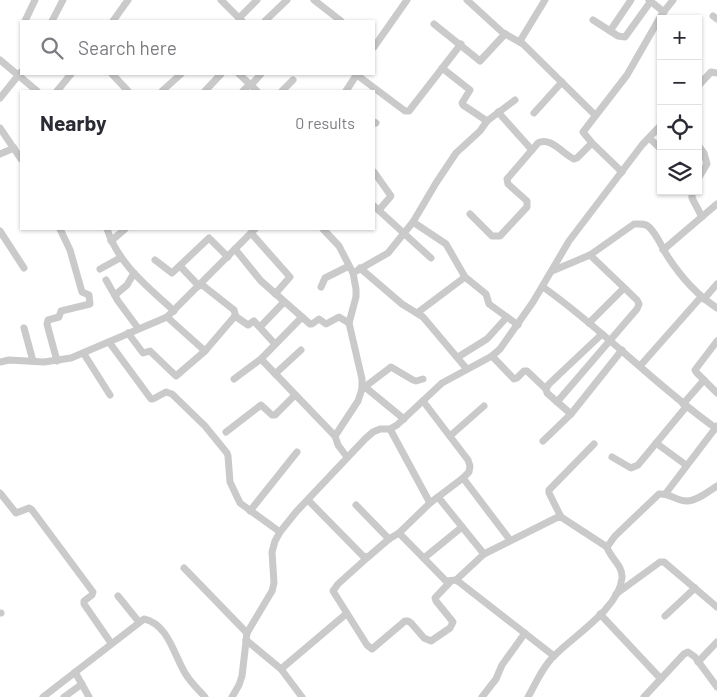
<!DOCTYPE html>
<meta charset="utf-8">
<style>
:root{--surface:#fff;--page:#f2f2f3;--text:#2b2b33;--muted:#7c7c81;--line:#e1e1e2}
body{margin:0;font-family:Barlow,sans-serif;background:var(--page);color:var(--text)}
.controls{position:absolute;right:15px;top:15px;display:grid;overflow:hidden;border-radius:0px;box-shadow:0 1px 4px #0004}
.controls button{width:45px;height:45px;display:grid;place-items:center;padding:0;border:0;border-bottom:1px solid var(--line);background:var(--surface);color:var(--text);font:25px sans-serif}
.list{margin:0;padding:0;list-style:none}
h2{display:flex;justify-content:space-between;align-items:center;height:65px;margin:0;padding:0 20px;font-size:21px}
h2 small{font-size:16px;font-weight:400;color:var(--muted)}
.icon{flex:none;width:28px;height:28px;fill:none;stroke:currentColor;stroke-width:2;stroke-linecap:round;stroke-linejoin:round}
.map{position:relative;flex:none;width:717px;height:697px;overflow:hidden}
.search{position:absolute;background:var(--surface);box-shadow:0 1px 4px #0004;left:20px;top:20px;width:355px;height:55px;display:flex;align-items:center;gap:12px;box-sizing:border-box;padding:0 18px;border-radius:0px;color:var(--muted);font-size:19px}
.panel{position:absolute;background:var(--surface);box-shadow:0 1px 4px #0004;left:20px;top:90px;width:355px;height:140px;border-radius:0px}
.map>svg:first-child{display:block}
</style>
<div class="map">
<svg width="717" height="697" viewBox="0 0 717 697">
<rect width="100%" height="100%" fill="#fff"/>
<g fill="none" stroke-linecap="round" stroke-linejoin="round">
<g stroke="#cacaca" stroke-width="7">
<polyline points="221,0 242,21"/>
<polyline points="314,0 341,21"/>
<polyline points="467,0 502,32 521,43"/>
<polyline points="545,0 520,41 595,115"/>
<polyline points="649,0 664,12"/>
<polyline points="713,16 717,19"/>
<polyline points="239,18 257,0"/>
<polyline points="593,20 618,36 625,37 651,1"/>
<polyline points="25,21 35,0"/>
<polyline points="52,21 63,0"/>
<polyline points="113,21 128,0"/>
<polyline points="265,21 287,0"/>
<polyline points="434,24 480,61 505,34"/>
<polyline points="610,31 631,0"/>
<polyline points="374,47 407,0"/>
<polyline points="0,60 37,91"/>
<polyline points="442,68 470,90 462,103 463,105 487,121"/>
<polyline points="112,74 128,91"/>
<polyline points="239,74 257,91"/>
<polyline points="357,75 405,111 409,111 461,44"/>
<polyline points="251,85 261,74"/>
<polyline points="698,86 711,72 717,73"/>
<polyline points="57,91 71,74"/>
<polyline points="162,91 181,74"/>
<polyline points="205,91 221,74"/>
<polyline points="243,91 250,84"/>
<polyline points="282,91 293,80"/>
<polyline points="346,91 357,74"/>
<polyline points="0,98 21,72"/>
<polyline points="498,112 532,150"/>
<polyline points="534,113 562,82"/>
<polyline points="374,122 376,123"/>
<polyline points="0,128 21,159"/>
<polyline points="649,138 661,149"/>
<polyline points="698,145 704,153 707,164 698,179"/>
<polyline points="0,154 14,148"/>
<polyline points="374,172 391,196 379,210"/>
<polyline points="622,172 592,143 583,132 627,75 662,14 673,0"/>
<polyline points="692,191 692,198 702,217"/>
<polyline points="374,206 431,258"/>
<path d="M470 214 492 236H500L527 207V201L508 184 507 179 538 143C550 136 563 154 574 159L577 158 592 143"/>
<polyline points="413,222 446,244 465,277 486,294 489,304 518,325"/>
<path d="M107 229C119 265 147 286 174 311"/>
<polyline points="323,229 339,246 353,273"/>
<polyline points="0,231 24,268"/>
<polyline points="251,233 290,277 275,294"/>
<polyline points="111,241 125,229"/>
<polyline points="235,249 261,281 310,324 312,324 319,319 326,324 339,317 349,323"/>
<polyline points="663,250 717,204"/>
<polyline points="155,260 172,273 209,238 228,257"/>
<polyline points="180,266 199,286"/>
<polyline points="360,268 402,304 423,317 466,368"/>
<polyline points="100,269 120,258"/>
<path d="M552 271 590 255 634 224C640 224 645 223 649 227 657 234 662 248 668 257 681 277 697 295 717 308"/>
<polyline points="106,280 118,301 138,328"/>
<polyline points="201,284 234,310 236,317"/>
<polyline points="321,287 325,278 349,266"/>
<path d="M543 287C604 330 656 386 717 429"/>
<polyline points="115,295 127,285 134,273"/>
<polyline points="704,299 717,284"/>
<polyline points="417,313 465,277"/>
<polyline points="167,317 205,351"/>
<polyline points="589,323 624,288"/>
<polyline points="260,327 284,302"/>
<polyline points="24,328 33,361"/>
<polyline points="128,333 143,353 150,351 176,376 205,351 235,316 248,325 254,321 275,344"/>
<polyline points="717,341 695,370 697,373 717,393"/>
<polyline points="109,342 151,399 153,399 166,392 172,394 205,426 227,453 228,456 230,482 240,503 280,532"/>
<polyline points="84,354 110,395"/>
<polyline points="492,356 514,379 517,378 524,371 527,371 546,389"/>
<polyline points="458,357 487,339 507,317"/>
<polyline points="261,359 335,436"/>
<polyline points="57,361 47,324 48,320 59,317 61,311 90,304 89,295 82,292 70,250 60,229"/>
<polyline points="0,362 9,360 44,362 71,358 167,317 255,229"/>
<polyline points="640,366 701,297"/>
<polyline points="275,374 301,350"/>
<polyline points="234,379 261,359 302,317"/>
<polyline points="365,387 404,419"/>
<polyline points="362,389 391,367 413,380 416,381 423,379"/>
<polyline points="557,402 637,309 639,304 637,300 590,255"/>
<polyline points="683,404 704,380"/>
<polyline points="571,414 547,393 546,389 549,384 602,334"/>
<polyline points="390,429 430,503"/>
<polyline points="226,432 261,405 272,415 275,415 295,395"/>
<polyline points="450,436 484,406"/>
<polyline points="543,441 571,414 622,350"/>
<polyline points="656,443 686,465"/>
<polyline points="347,457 338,445 335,436 358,401 362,389 362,379 349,323 356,297 356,289 353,273 388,253 413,222 436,183 456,153 480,131 487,121 515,100"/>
<polyline points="612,457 631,468 638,465 686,407"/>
<polyline points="463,478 510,540"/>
<polyline points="0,493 16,513 29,508 32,510 93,592 92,595 84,601 84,604 111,643"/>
<polyline points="666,493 717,426"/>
<polyline points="438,497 484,554"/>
<polyline points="308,500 363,556 368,557 389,539 399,533 446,581 456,580 459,582 554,656"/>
<polyline points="356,505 389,539"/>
<polyline points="250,511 297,452"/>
<polyline points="561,517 549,493 549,490 594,444"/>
<polyline points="399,533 430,503 463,478 469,472 470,466 468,460 423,401"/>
<polyline points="368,557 338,584 333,591 367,645 372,649 405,621 408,621 411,623 424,638 431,641 450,628 453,622 436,601 435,598 450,582"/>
<polyline points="424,558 462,527"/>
<polyline points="184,568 247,633"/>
<polyline points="456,580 484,554 556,518 561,517 607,547"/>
<polyline points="616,594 660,562 664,562 717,607"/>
<polyline points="118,596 139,622"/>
<polyline points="0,613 1,613"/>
<polyline points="600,614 661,679"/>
<polyline points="665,616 695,588"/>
<polyline points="246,640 281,669 302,697"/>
<polyline points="698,662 717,642"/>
<polyline points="281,669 346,614"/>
<polyline points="75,672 89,697"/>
<path d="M43 697 144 619C168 624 174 655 185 673 190 682 198 689 205 697"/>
<polyline points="64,697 82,684"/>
<polyline points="232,697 239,685 242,676 247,633 272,591 274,583 272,552 275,541 280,532 296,512 365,439 373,432 380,429 390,429 397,425 442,383 492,356 500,349 533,302 569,241 642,145 661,125"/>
<polyline points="482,697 496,679 502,665 525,633"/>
<path d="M528 697C536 683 543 666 555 655 575 635 619 608 622 578 623 565 610 558 607 547L615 536 659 494C670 493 676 501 687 501 697 501 709 491 717 486"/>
<polyline points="644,697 684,654 688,652 695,657 717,687"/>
</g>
</g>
</svg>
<div class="controls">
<button>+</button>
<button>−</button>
<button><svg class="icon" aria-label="locate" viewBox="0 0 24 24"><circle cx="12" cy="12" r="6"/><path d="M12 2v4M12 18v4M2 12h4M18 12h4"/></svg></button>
<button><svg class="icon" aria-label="layers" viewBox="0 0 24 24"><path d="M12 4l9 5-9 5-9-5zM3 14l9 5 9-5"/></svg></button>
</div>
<div class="search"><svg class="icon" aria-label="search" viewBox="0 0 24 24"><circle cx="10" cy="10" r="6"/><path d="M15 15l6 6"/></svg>Search here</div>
<section class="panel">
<h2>Nearby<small>0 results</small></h2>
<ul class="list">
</ul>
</section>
</div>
